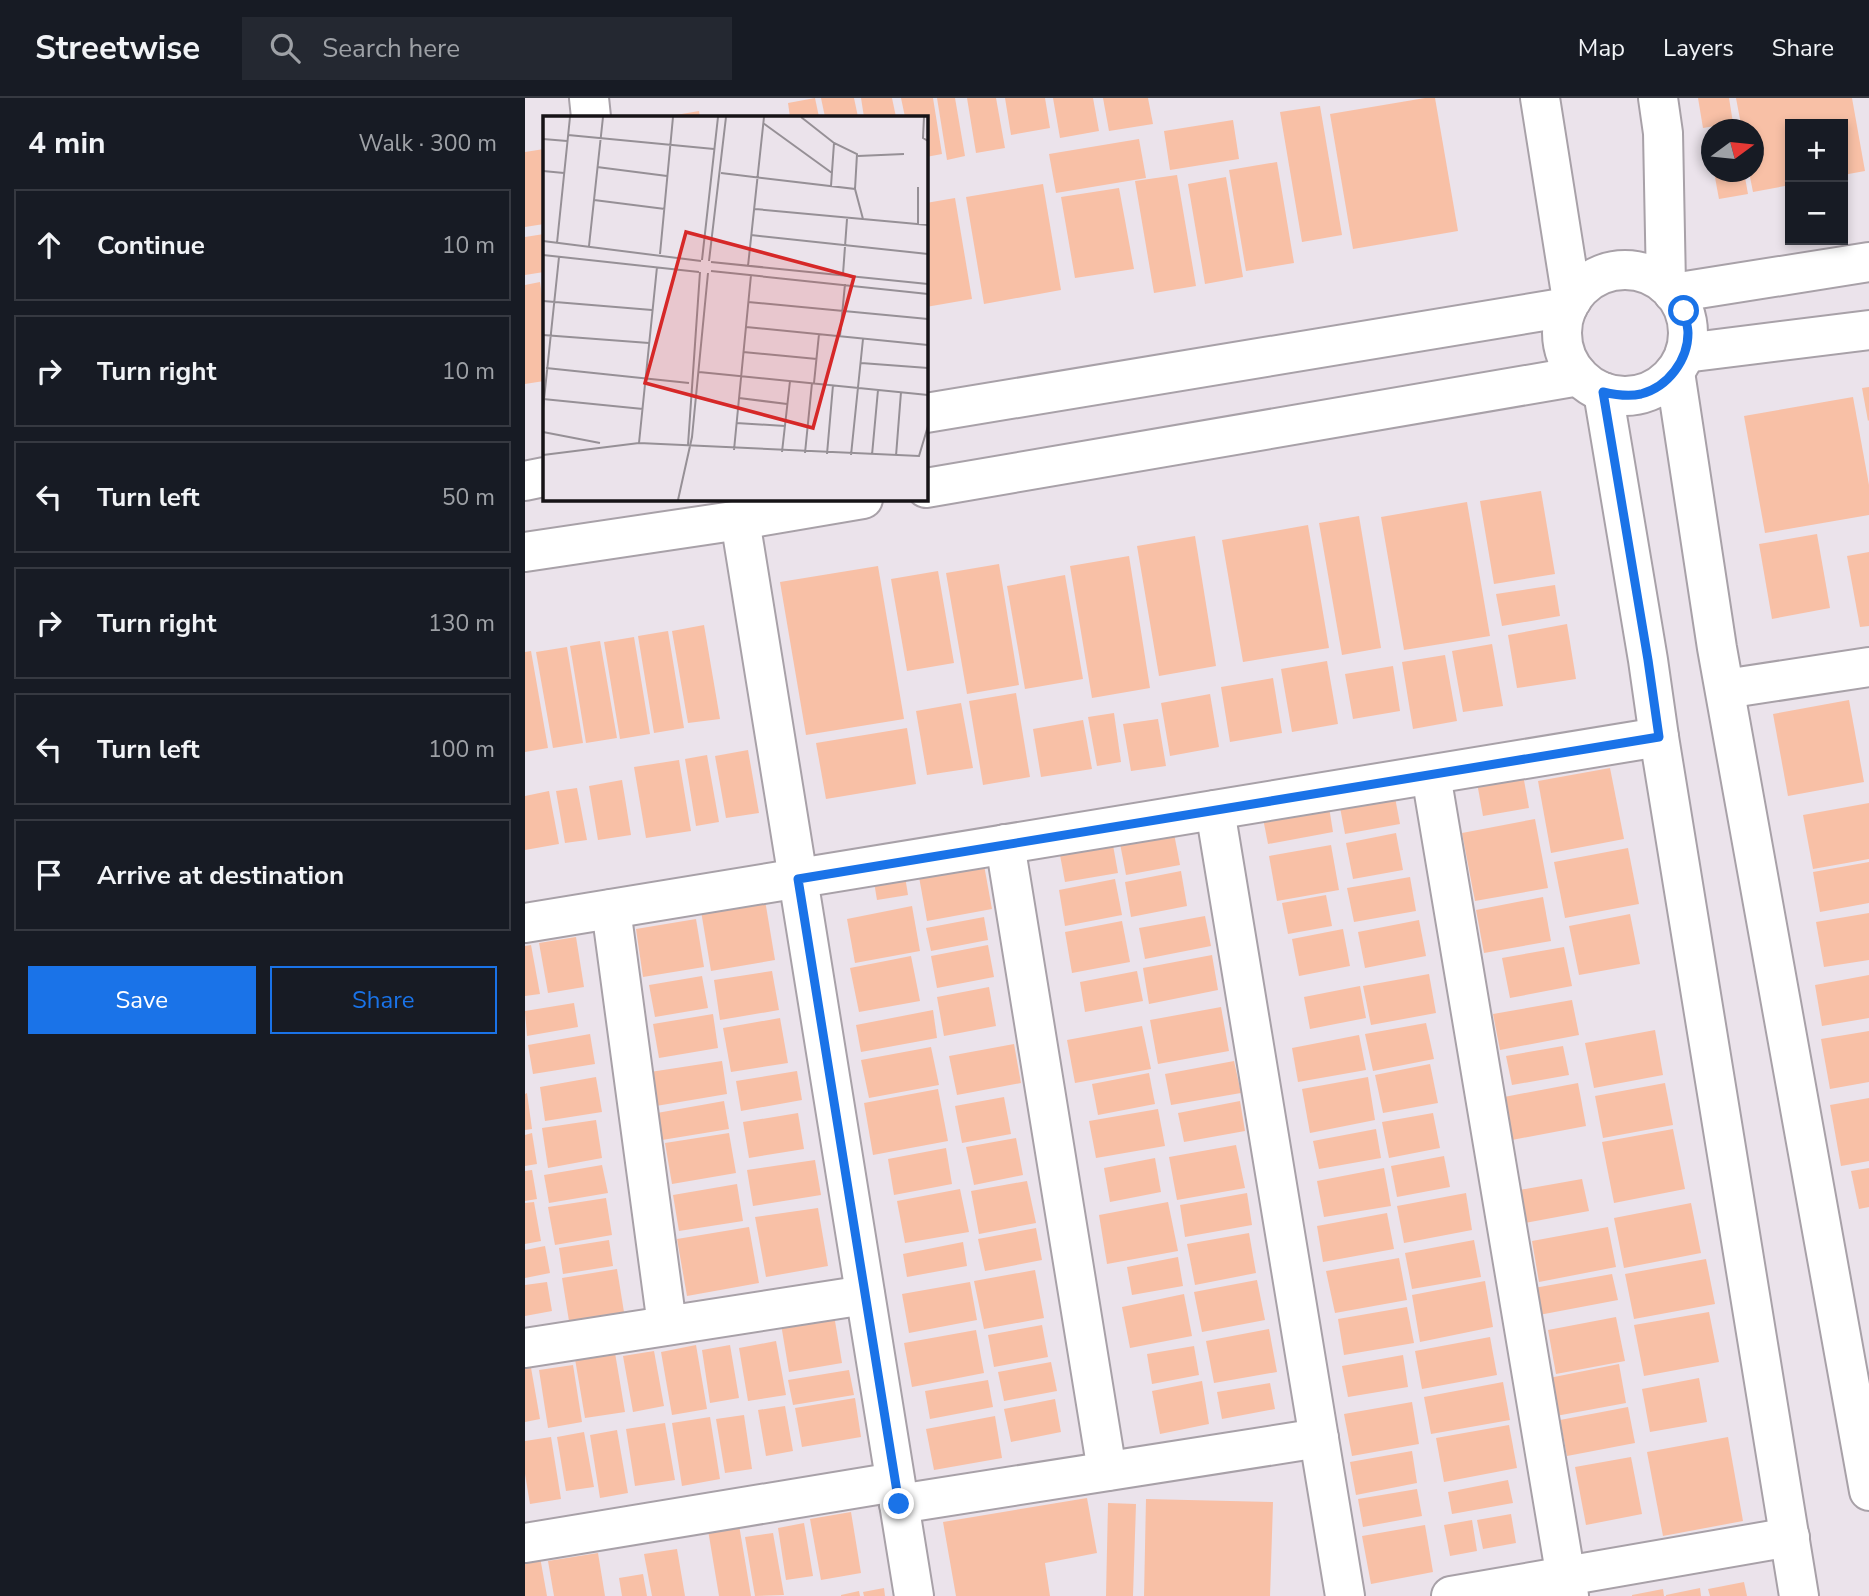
<!DOCTYPE html>
<meta charset="utf-8">
<style>
:root{--surface:#171b24;--page:#242831;--text:#f1f3f6;--muted:#9ea1a6;--line:#363941;--accent:#1a73e8}
body{margin:0;font-family:"Nunito Sans",sans-serif;background:var(--page);color:var(--text)}
.controls{position:absolute;right:21px;top:21px;display:grid;overflow:hidden;border-radius:0px;box-shadow:0 4px 10px #0003}
.controls button{width:63px;height:63px;display:grid;place-items:center;padding:0;border:0;border-bottom:2px solid var(--line);background:var(--surface);color:var(--text);font:35px sans-serif}
.compass{position:absolute;left:1176px;top:21px;width:63px;height:63px;border-radius:50%;background:var(--surface);box-shadow:0 4px 10px #0003;rotate:75deg}
.stop{position:absolute;width:21px;height:21px;margin:-16px;border:5px solid #1a73e8;border-radius:50%;background:#fff}
.stop.end{background:#1a73e8;border-color:#fff;box-shadow:0 2px 7px #0008}
.list{margin:0;padding:0;list-style:none}
h2{display:flex;justify-content:space-between;align-items:center;height:91px;margin:0;padding:0 28px;font-size:30px}
h2 small{font-size:23px;font-weight:400;color:var(--muted)}
.list li{display:grid;grid-template-columns:46px 1fr auto;gap:21px;align-items:center;box-sizing:border-box;height:112px;margin:0 14px 14px;padding:0 14px;border:2px solid var(--line);border-radius:0px}
.list b{display:block;font-size:26px;white-space:nowrap}
.list em{font-size:23px;font-style:normal;color:var(--muted)}
.actions{display:flex;gap:14px;padding:21px 28px}
.actions a{flex:1;padding:16px 0;border:2px solid var(--accent);border-radius:0px;text-align:center;font-size:24px;color:var(--accent)}
.actions .main{background:var(--accent);color:#fff}
.icon{flex:none;width:38px;height:38px;fill:none;stroke:currentColor;stroke-width:2;stroke-linecap:round;stroke-linejoin:round}
.map{position:relative;flex:none;width:1344px;height:1498px;overflow:hidden}
header{display:flex;align-items:center;gap:42px;box-sizing:border-box;height:98px;padding:0 35px;background:var(--surface);border-bottom:2px solid var(--line)}
header strong{font-size:33px}
nav{display:flex;gap:38px;margin-inline-start:auto;font-size:24px}
.search{width:490px;height:63px;background:var(--page);display:flex;align-items:center;gap:18px;box-sizing:border-box;padding:0 24px;border-radius:0px;color:var(--muted);font-size:26px}
main{display:flex}
aside{flex:1;background:var(--surface)}
.map>svg:first-child{display:block}
</style>
<header>
<strong>Streetwise</strong>
<div class="search"><svg class="icon" aria-label="search" viewBox="0 0 24 24"><circle cx="10" cy="10" r="6"/><path d="M15 15l6 6"/></svg>Search here</div>
<nav><a>Map</a><a>Layers</a><a>Share</a></nav>
</header>
<main>
<aside>
<h2>4 min<small>Walk · 300 m</small></h2>
<ul class="list">
<li><svg class="icon" aria-label="ahead" viewBox="0 0 24 24"><path d="M12 20V5M6 11l6-6 6 6"/></svg><div><b>Continue</b></div><em>10 m</em></li>
<li><svg class="icon" aria-label="right" viewBox="0 0 24 24"><path d="M7 20v-9h11M14 6l5 5-5 5"/></svg><div><b>Turn right</b></div><em>10 m</em></li>
<li><svg class="icon" aria-label="left" viewBox="0 0 24 24"><path d="M17 20v-9H6M10 6l-5 5 5 5"/></svg><div><b>Turn left</b></div><em>50 m</em></li>
<li><svg class="icon" aria-label="right" viewBox="0 0 24 24"><path d="M7 20v-9h11M14 6l5 5-5 5"/></svg><div><b>Turn right</b></div><em>130 m</em></li>
<li><svg class="icon" aria-label="left" viewBox="0 0 24 24"><path d="M17 20v-9H6M10 6l-5 5 5 5"/></svg><div><b>Turn left</b></div><em>100 m</em></li>
<li><svg class="icon" aria-label="arrive" viewBox="0 0 24 24"><path d="M6 21V4h12l-3 4 3 4H6"/></svg><div><b>Arrive at destination</b></div></li>
</ul>
<div class="actions"><a class="main">Save</a><a>Share</a></div>
</aside>
<div class="map">
<svg width="1344" height="1498" viewBox="0 0 1344 1498">
<rect width="100%" height="100%" fill="#ebe3eb"/>
<g fill="#f8c0a6">
<polygon points="290,0 294,19 265,19 263,5"/>
<polygon points="296,0 329,0 333,19 300,19"/>
<polygon points="336,0 367,0 371,19 339,19"/>
<polygon points="376,0 408,0 417,56 401,59 401,19 380,19"/>
<polygon points="412,0 430,0 440,58 422,62"/>
<polygon points="442,0 471,0 480,50 451,55"/>
<polygon points="480,0 520,0 525,30 486,37"/>
<polygon points="528,0 568,0 574,33 535,40"/>
<polygon points="578,0 623,0 628,26 584,33"/>
<polygon points="900,0 910,0 933,133 828,151 805,16"/>
<polygon points="1173,0 1204,0 1208,25 1178,30"/>
<polygon points="1211,0 1327,0 1340,73 1318,77 1318,26 1265,26 1265,87 1228,94 1224,74 1228,74 1228,32 1217,32"/>
<polygon points="795,8 817,137 777,144 755,14"/>
<polygon points="174,13 175,19 145,19 145,18"/>
<polygon points="708,22 714,61 645,72 639,33"/>
<polygon points="614,41 621,80 531,95 524,56"/>
<polygon points="19,51 19,126 0,129 0,54"/>
<polygon points="752,64 769,165 721,173 704,72"/>
<polygon points="1189,74 1219,74 1223,96 1194,101"/>
<polygon points="652,77 671,188 629,195 610,83"/>
<polygon points="701,79 718,179 680,186 663,86"/>
<polygon points="518,86 536,192 459,206 441,99"/>
<polygon points="594,90 609,171 550,180 536,99"/>
<polygon points="430,100 447,201 401,209 401,105"/>
<polygon points="19,136 19,174 0,177 0,139"/>
<polygon points="15,184 19,211 19,283 0,286 0,187"/>
<polygon points="1344,289 1344,322 1343,323 1337,290"/>
<polygon points="1328,299 1344,387 1344,417 1240,435 1219,318"/>
<polygon points="1016,393 1030,476 969,486 955,403"/>
<polygon points="942,404 965,538 879,552 856,419"/>
<polygon points="834,418 856,550 817,557 794,425"/>
<polygon points="783,427 804,550 718,564 697,442"/>
<polygon points="1292,436 1305,510 1247,521 1234,446"/>
<polygon points="670,438 691,568 634,578 612,448"/>
<polygon points="1344,454 1344,528 1335,529 1322,458"/>
<polygon points="604,458 625,590 567,600 545,468"/>
<polygon points="474,466 494,587 442,596 421,475"/>
<polygon points="353,468 379,621 281,637 255,484"/>
<polygon points="413,473 429,565 382,573 366,481"/>
<polygon points="540,477 558,581 500,591 482,488"/>
<polygon points="1030,487 1035,518 977,528 971,496"/>
<polygon points="1042,526 1051,581 992,590 983,537"/>
<polygon points="179,527 195,621 163,625 147,533"/>
<polygon points="143,533 159,630 129,635 113,538"/>
<polygon points="109,539 125,636 95,641 79,544"/>
<polygon points="75,543 92,640 61,645 45,548"/>
<polygon points="967,546 978,608 938,614 927,553"/>
<polygon points="42,549 58,645 28,650 11,554"/>
<polygon points="6,553 23,650 0,654 0,554"/>
<polygon points="920,557 932,623 888,631 877,564"/>
<polygon points="802,563 813,626 767,634 756,571"/>
<polygon points="868,568 875,613 828,621 820,576"/>
<polygon points="748,580 757,635 705,644 696,589"/>
<polygon points="491,595 505,679 458,687 444,603"/>
<polygon points="685,596 694,649 645,658 636,605"/>
<polygon points="1324,602 1339,684 1263,698 1248,616"/>
<polygon points="436,605 448,670 402,677 391,613"/>
<polygon points="589,615 596,664 572,668 563,619"/>
<polygon points="633,621 641,668 606,673 598,626"/>
<polygon points="558,622 567,671 516,679 508,631"/>
<polygon points="382,630 391,686 301,701 291,645"/>
<polygon points="223,652 234,715 201,720 190,658"/>
<polygon points="182,657 194,724 171,728 160,661"/>
<polygon points="154,662 166,733 121,740 109,669"/>
<polygon points="1085,670 1099,741 1026,755 1013,683"/>
<polygon points="997,671 1004,710 958,718 951,679"/>
<polygon points="97,682 106,737 73,742 64,688"/>
<polygon points="52,690 62,742 40,745 31,693"/>
<polygon points="24,693 34,746 0,752 0,698"/>
<polygon points="869,694 875,726 820,736 814,704"/>
<polygon points="803,703 808,734 743,746 737,715"/>
<polygon points="1344,705 1344,761 1288,771 1278,717"/>
<polygon points="1010,721 1023,790 950,803 937,735"/>
<polygon points="648,730 655,767 601,777 594,740"/>
<polygon points="871,735 878,772 828,781 821,745"/>
<polygon points="586,736 593,775 540,784 533,746"/>
<polygon points="806,747 814,792 752,803 744,758"/>
<polygon points="1103,750 1114,806 1040,820 1029,764"/>
<polygon points="1344,764 1344,805 1295,814 1288,774"/>
<polygon points="459,767 467,811 402,823 394,779"/>
<polygon points="379,772 383,797 352,802 348,778"/>
<polygon points="656,773 662,808 606,819 600,784"/>
<polygon points="885,779 891,813 829,824 822,790"/>
<polygon points="590,781 597,817 540,828 534,792"/>
<polygon points="801,797 807,828 763,836 757,805"/>
<polygon points="1018,799 1026,843 959,855 951,812"/>
<polygon points="240,802 250,862 186,873 176,813"/>
<polygon points="387,808 395,853 330,865 322,821"/>
<polygon points="1344,815 1344,862 1299,869 1291,824"/>
<polygon points="1105,816 1115,866 1054,877 1044,828"/>
<polygon points="680,818 686,848 620,861 614,830"/>
<polygon points="459,819 463,842 406,853 401,830"/>
<polygon points="171,821 179,869 118,879 111,831"/>
<polygon points="894,822 901,858 840,870 833,834"/>
<polygon points="597,823 605,864 547,875 540,834"/>
<polygon points="818,831 825,868 774,878 767,841"/>
<polygon points="51,839 59,889 23,895 14,845"/>
<polygon points="6,847 15,896 0,898 0,848"/>
<polygon points="463,847 469,879 412,890 406,858"/>
<polygon points="1039,849 1047,888 985,900 977,860"/>
<polygon points="687,857 693,892 624,906 618,870"/>
<polygon points="386,858 395,903 334,914 325,870"/>
<polygon points="247,873 254,912 195,922 189,882"/>
<polygon points="612,873 618,903 560,914 555,884"/>
<polygon points="904,876 911,915 846,927 838,888"/>
<polygon points="1344,877 1344,920 1297,928 1290,887"/>
<polygon points="177,878 183,910 130,919 124,887"/>
<polygon points="835,888 841,920 785,931 779,899"/>
<polygon points="464,889 471,928 419,938 412,899"/>
<polygon points="1047,902 1054,937 975,952 968,916"/>
<polygon points="49,905 53,929 2,938 0,913"/>
<polygon points="696,909 704,953 633,966 625,922"/>
<polygon points="408,912 412,940 336,954 331,927"/>
<polygon points="188,916 193,950 134,960 128,926"/>
<polygon points="255,920 263,965 206,974 198,930"/>
<polygon points="901,925 909,961 848,973 840,936"/>
<polygon points="617,928 626,971 550,985 542,942"/>
<polygon points="1130,932 1138,977 1069,990 1060,945"/>
<polygon points="1344,933 1344,984 1305,991 1296,941"/>
<polygon points="65,936 70,966 8,976 3,947"/>
<polygon points="834,937 841,972 773,984 767,950"/>
<polygon points="489,946 496,985 432,997 424,958"/>
<polygon points="1038,948 1044,977 987,987 981,958"/>
<polygon points="406,949 414,987 344,1000 336,962"/>
<polygon points="197,963 202,996 131,1008 125,974"/>
<polygon points="709,963 716,995 646,1007 640,976"/>
<polygon points="905,966 913,1005 858,1015 850,977"/>
<polygon points="272,973 277,1002 216,1013 211,983"/>
<polygon points="624,975 630,1006 573,1017 567,986"/>
<polygon points="71,979 77,1014 20,1023 15,989"/>
<polygon points="843,979 850,1022 785,1035 777,991"/>
<polygon points="1053,985 1061,1028 987,1042 979,999"/>
<polygon points="1140,985 1148,1027 1078,1040 1070,998"/>
<polygon points="413,991 423,1043 348,1057 339,1005"/>
<polygon points="2,995 7,1031 0,1032 0,996"/>
<polygon points="479,999 486,1036 437,1045 430,1008"/>
<polygon points="1344,1000 1344,1063 1316,1068 1305,1007"/>
<polygon points="199,1003 204,1031 137,1042 132,1015"/>
<polygon points="715,1003 720,1033 659,1044 653,1015"/>
<polygon points="633,1011 640,1048 571,1060 564,1023"/>
<polygon points="273,1015 279,1051 224,1060 218,1024"/>
<polygon points="908,1015 915,1050 864,1060 857,1024"/>
<polygon points="71,1022 77,1060 23,1070 17,1030"/>
<polygon points="851,1031 856,1060 794,1071 788,1043"/>
<polygon points="1148,1031 1160,1091 1089,1105 1077,1044"/>
<polygon points="7,1035 12,1066 0,1068 0,1037"/>
<polygon points="204,1035 211,1075 147,1086 140,1045"/>
<polygon points="491,1040 498,1077 449,1087 441,1049"/>
<polygon points="711,1047 720,1090 652,1102 644,1059"/>
<polygon points="421,1050 427,1086 369,1097 363,1061"/>
<polygon points="919,1058 925,1089 872,1099 866,1068"/>
<polygon points="630,1060 636,1094 585,1104 579,1070"/>
<polygon points="290,1062 296,1097 228,1108 222,1072"/>
<polygon points="77,1067 83,1095 24,1105 19,1077"/>
<polygon points="859,1070 866,1108 799,1119 792,1083"/>
<polygon points="1344,1070 1344,1109 1334,1111 1326,1073"/>
<polygon points="7,1072 12,1101 0,1103 0,1073"/>
<polygon points="1057,1081 1064,1113 1000,1125 994,1092"/>
<polygon points="502,1083 511,1125 454,1136 446,1093"/>
<polygon points="212,1086 218,1123 154,1133 148,1097"/>
<polygon points="435,1091 444,1134 380,1145 372,1103"/>
<polygon points="722,1095 727,1127 660,1139 655,1107"/>
<polygon points="941,1095 947,1132 879,1145 872,1108"/>
<polygon points="81,1100 87,1137 30,1147 23,1109"/>
<polygon points="9,1104 16,1143 0,1146 0,1105"/>
<polygon points="643,1104 653,1153 582,1166 574,1117"/>
<polygon points="1166,1105 1176,1155 1099,1170 1089,1120"/>
<polygon points="293,1110 303,1168 241,1179 230,1119"/>
<polygon points="862,1115 869,1151 798,1164 792,1128"/>
<polygon points="224,1129 234,1185 162,1198 152,1141"/>
<polygon points="1083,1129 1091,1169 1014,1184 1007,1143"/>
<polygon points="511,1130 517,1162 460,1173 453,1141"/>
<polygon points="724,1135 731,1175 670,1187 662,1146"/>
<polygon points="84,1142 88,1168 38,1176 34,1150"/>
<polygon points="949,1142 956,1179 887,1191 880,1155"/>
<polygon points="438,1144 442,1168 382,1179 378,1156"/>
<polygon points="20,1148 25,1175 0,1180 0,1152"/>
<polygon points="653,1159 658,1188 607,1197 602,1169"/>
<polygon points="874,1160 882,1202 810,1215 801,1173"/>
<polygon points="1181,1161 1190,1206 1109,1221 1100,1176"/>
<polygon points="92,1171 99,1214 44,1223 37,1180"/>
<polygon points="510,1172 519,1220 459,1231 449,1183"/>
<polygon points="1087,1176 1093,1202 1014,1217 1009,1190"/>
<polygon points="732,1182 740,1222 677,1234 669,1194"/>
<polygon points="960,1183 968,1229 895,1244 887,1197"/>
<polygon points="22,1184 27,1213 0,1218 0,1187"/>
<polygon points="445,1184 452,1222 384,1235 377,1196"/>
<polygon points="659,1196 667,1238 605,1250 597,1209"/>
<polygon points="882,1209 889,1245 819,1257 813,1221"/>
<polygon points="1184,1214 1194,1264 1119,1278 1109,1227"/>
<polygon points="309,1217 317,1265 264,1274 256,1226"/>
<polygon points="1091,1219 1100,1263 1031,1276 1023,1232"/>
<polygon points="517,1227 523,1259 469,1269 463,1237"/>
<polygon points="744,1231 752,1274 689,1285 681,1243"/>
<polygon points="451,1232 459,1275 387,1289 379,1245"/>
<polygon points="965,1239 972,1277 897,1291 890,1253"/>
<polygon points="251,1243 261,1297 223,1303 214,1250"/>
<polygon points="171,1247 182,1311 147,1317 136,1254"/>
<polygon points="205,1247 214,1300 185,1305 177,1252"/>
<polygon points="669,1248 674,1277 627,1286 622,1256"/>
<polygon points="89,1249 100,1314 60,1320 49,1255"/>
<polygon points="129,1253 139,1308 108,1314 98,1258"/>
<polygon points="878,1257 883,1289 823,1299 817,1268"/>
<polygon points="5,1264 15,1321 0,1324 0,1265"/>
<polygon points="526,1264 532,1293 479,1303 473,1274"/>
<polygon points="1094,1266 1101,1305 1031,1318 1024,1280"/>
<polygon points="48,1267 57,1324 23,1330 14,1272"/>
<polygon points="324,1272 329,1297 268,1307 263,1282"/>
<polygon points="1174,1280 1182,1324 1125,1334 1117,1291"/>
<polygon points="463,1282 468,1309 405,1321 400,1293"/>
<polygon points="677,1283 684,1326 635,1336 627,1293"/>
<polygon points="978,1284 985,1322 906,1336 899,1299"/>
<polygon points="745,1285 750,1311 697,1321 692,1294"/>
<polygon points="330,1300 336,1339 277,1349 270,1310"/>
<polygon points="530,1301 536,1334 486,1344 479,1311"/>
<polygon points="887,1304 894,1346 827,1358 819,1316"/>
<polygon points="260,1308 268,1353 241,1358 233,1312"/>
<polygon points="1103,1309 1110,1345 1042,1358 1035,1322"/>
<polygon points="219,1317 227,1371 200,1375 191,1321"/>
<polygon points="470,1318 477,1360 409,1372 401,1331"/>
<polygon points="185,1319 195,1381 157,1388 147,1325"/>
<polygon points="140,1325 150,1382 110,1388 101,1331"/>
<polygon points="984,1327 992,1370 919,1384 911,1340"/>
<polygon points="92,1332 103,1395 75,1400 65,1337"/>
<polygon points="59,1334 69,1389 41,1393 32,1339"/>
<polygon points="26,1339 36,1401 5,1406 0,1376 0,1343"/>
<polygon points="1203,1339 1218,1423 1138,1438 1122,1354"/>
<polygon points="887,1353 892,1385 831,1397 825,1364"/>
<polygon points="1106,1359 1117,1416 1061,1427 1050,1369"/>
<polygon points="983,1382 988,1405 927,1416 923,1394"/>
<polygon points="892,1391 897,1418 838,1429 833,1401"/>
<polygon points="562,1400 572,1455 520,1465 525,1498 431,1498 418,1424"/>
<polygon points="621,1401 748,1404 745,1498 619,1498"/>
<polygon points="583,1405 611,1406 608,1498 581,1498"/>
<polygon points="326,1414 336,1475 296,1482 285,1421"/>
<polygon points="986,1416 991,1445 958,1451 952,1422"/>
<polygon points="947,1422 952,1453 925,1458 919,1427"/>
<polygon points="279,1425 288,1478 261,1482 253,1430"/>
<polygon points="214,1427 226,1498 194,1498 183,1432"/>
<polygon points="900,1427 908,1474 846,1486 837,1438"/>
<polygon points="248,1435 259,1497 230,1498 220,1439"/>
<polygon points="152,1451 160,1498 127,1498 119,1456"/>
<polygon points="73,1455 80,1498 29,1498 23,1463"/>
<polygon points="15,1459 22,1498 0,1498 0,1462"/>
<polygon points="118,1476 122,1498 97,1498 94,1480"/>
<polygon points="1219,1484 1222,1498 1185,1498 1183,1491"/>
<polygon points="359,1490 360,1498 339,1498 338,1494"/>
<polygon points="1175,1490 1176,1498 1141,1498 1141,1497"/>
<polygon points="1138,1491 1139,1498 1107,1498 1107,1497"/>
<polygon points="334,1493 335,1498 316,1498 316,1497"/>
</g>
<g fill="none" stroke-linecap="round" stroke-linejoin="round">
<g stroke="#a8a1a8" stroke-width="42">
<g id="minor">
<polyline points="64,0 66,19"/>
<polyline points="1015,0 1047,202"/>
<polyline points="1133,0 1138,35 1141,187"/>
<polyline points="1150,274 1192,550 1344,1393"/>
<polyline points="1078,294 1123,562 1134,639 1274,1498"/>
<polyline points="215,422 389,1498"/>
<polyline points="1200,591 1344,569"/>
<polyline points="906,677 1044,1498"/>
<polyline points="690,712 820,1498"/>
<polyline points="480,746 582,1373"/>
<polyline points="86,811 142,1227"/>
<polyline points="0,825 1134,639"/>
<polyline points="0,1250 340,1197"/>
<polyline points="374,1406 794,1340"/>
<polyline points="0,1445 370,1384"/>
<polyline points="926,1498 1265,1439"/>
</g>
</g>
<g stroke="#a8a1a8" stroke-width="42">
<g id="tertiary">
<circle cx="1100" cy="235" r="63"/>
<polyline points="1148,195 1344,164"/>
<polyline points="1160,255 1344,232"/>
<polyline points="401,315 1043,209"/>
<polyline points="0,383 19,379"/>
<polyline points="401,390 1054,278"/>
<polyline points="0,454 215,422 338,401"/>
</g>
</g>
<use href="#minor" stroke="#fff" stroke-width="38"/>
<use href="#tertiary" stroke="#fff" stroke-width="38"/>
</g>
<g fill="none" stroke-linecap="round" stroke-linejoin="round">
<path stroke="#1a73e8" stroke-width="9" d="M374 1406 273 781 1134 639 1123 562 1078 294C1091 297 1103 299 1116 296 1143 289 1163 262 1163 235 1163 228 1160 220 1159 213"/>
</g>
<g transform="translate(18 18)">
<rect width="385" height="385" fill="#ebe3eb"/>
<path fill="none" stroke="#969096" stroke-width="2" d="M258 1 291 27 314 38 312 73M381 1 380 22 385 25M220 7 289 57M25 19 171 33M0 23 24 25M315 40 361 38M54 51 124 60M0 55 21 57M178 57 312 73 320 103M288 70 291 27M375 71V109M51 84 122 93M212 93 385 109M208 119 385 138M0 125 158 145M14 127 27 1M46 130 60 1M117 138 130 1M0 139 156 156M159 144 175 1M166 145 183 1M168 146 385 168M205 150 221 1M168 155 385 178M300 158 304 103M0 185 109 194M205 186 385 203M203 211 385 229M0 219 106 227M297 220 302 168M200 236 274 243M318 247 385 252M3 252 146 267M156 256 385 279M271 267 276 218M196 282 244 288M0 283 100 293M0 293 16 141M193 307 242 310M0 316 57 327M96 327 114 151M145 329 157 156M191 334 208 159M239 336 247 265M262 337 269 267M284 338 290 269M0 339 96 327 376 340 385 310M308 339 320 223M329 339 335 274M353 340 358 276M135 384 149 321 165 157"/>
<path fill="#d62828" fill-opacity="0.15" stroke="#d62828" stroke-width="3.5" d="M143 116 311 161 270 312 102 267Z"/>
<rect width="385" height="385" fill="none" stroke="#161316" stroke-width="3.5"/>
</g>
</svg>
<div class="controls">
<button>+</button>
<button>−</button>
</div>
<svg class="compass" viewBox="-18 -18 36 36"><path d="M0-13l5 13h-10z" fill="#e53935"/><path d="M0 13l5-13h-10z" fill="#9ea1a6"/></svg>
<div class="stop" style="left:1159px;top:213px"></div>
<div class="stop end" style="left:374px;top:1406px"></div>
</div>
</main>
